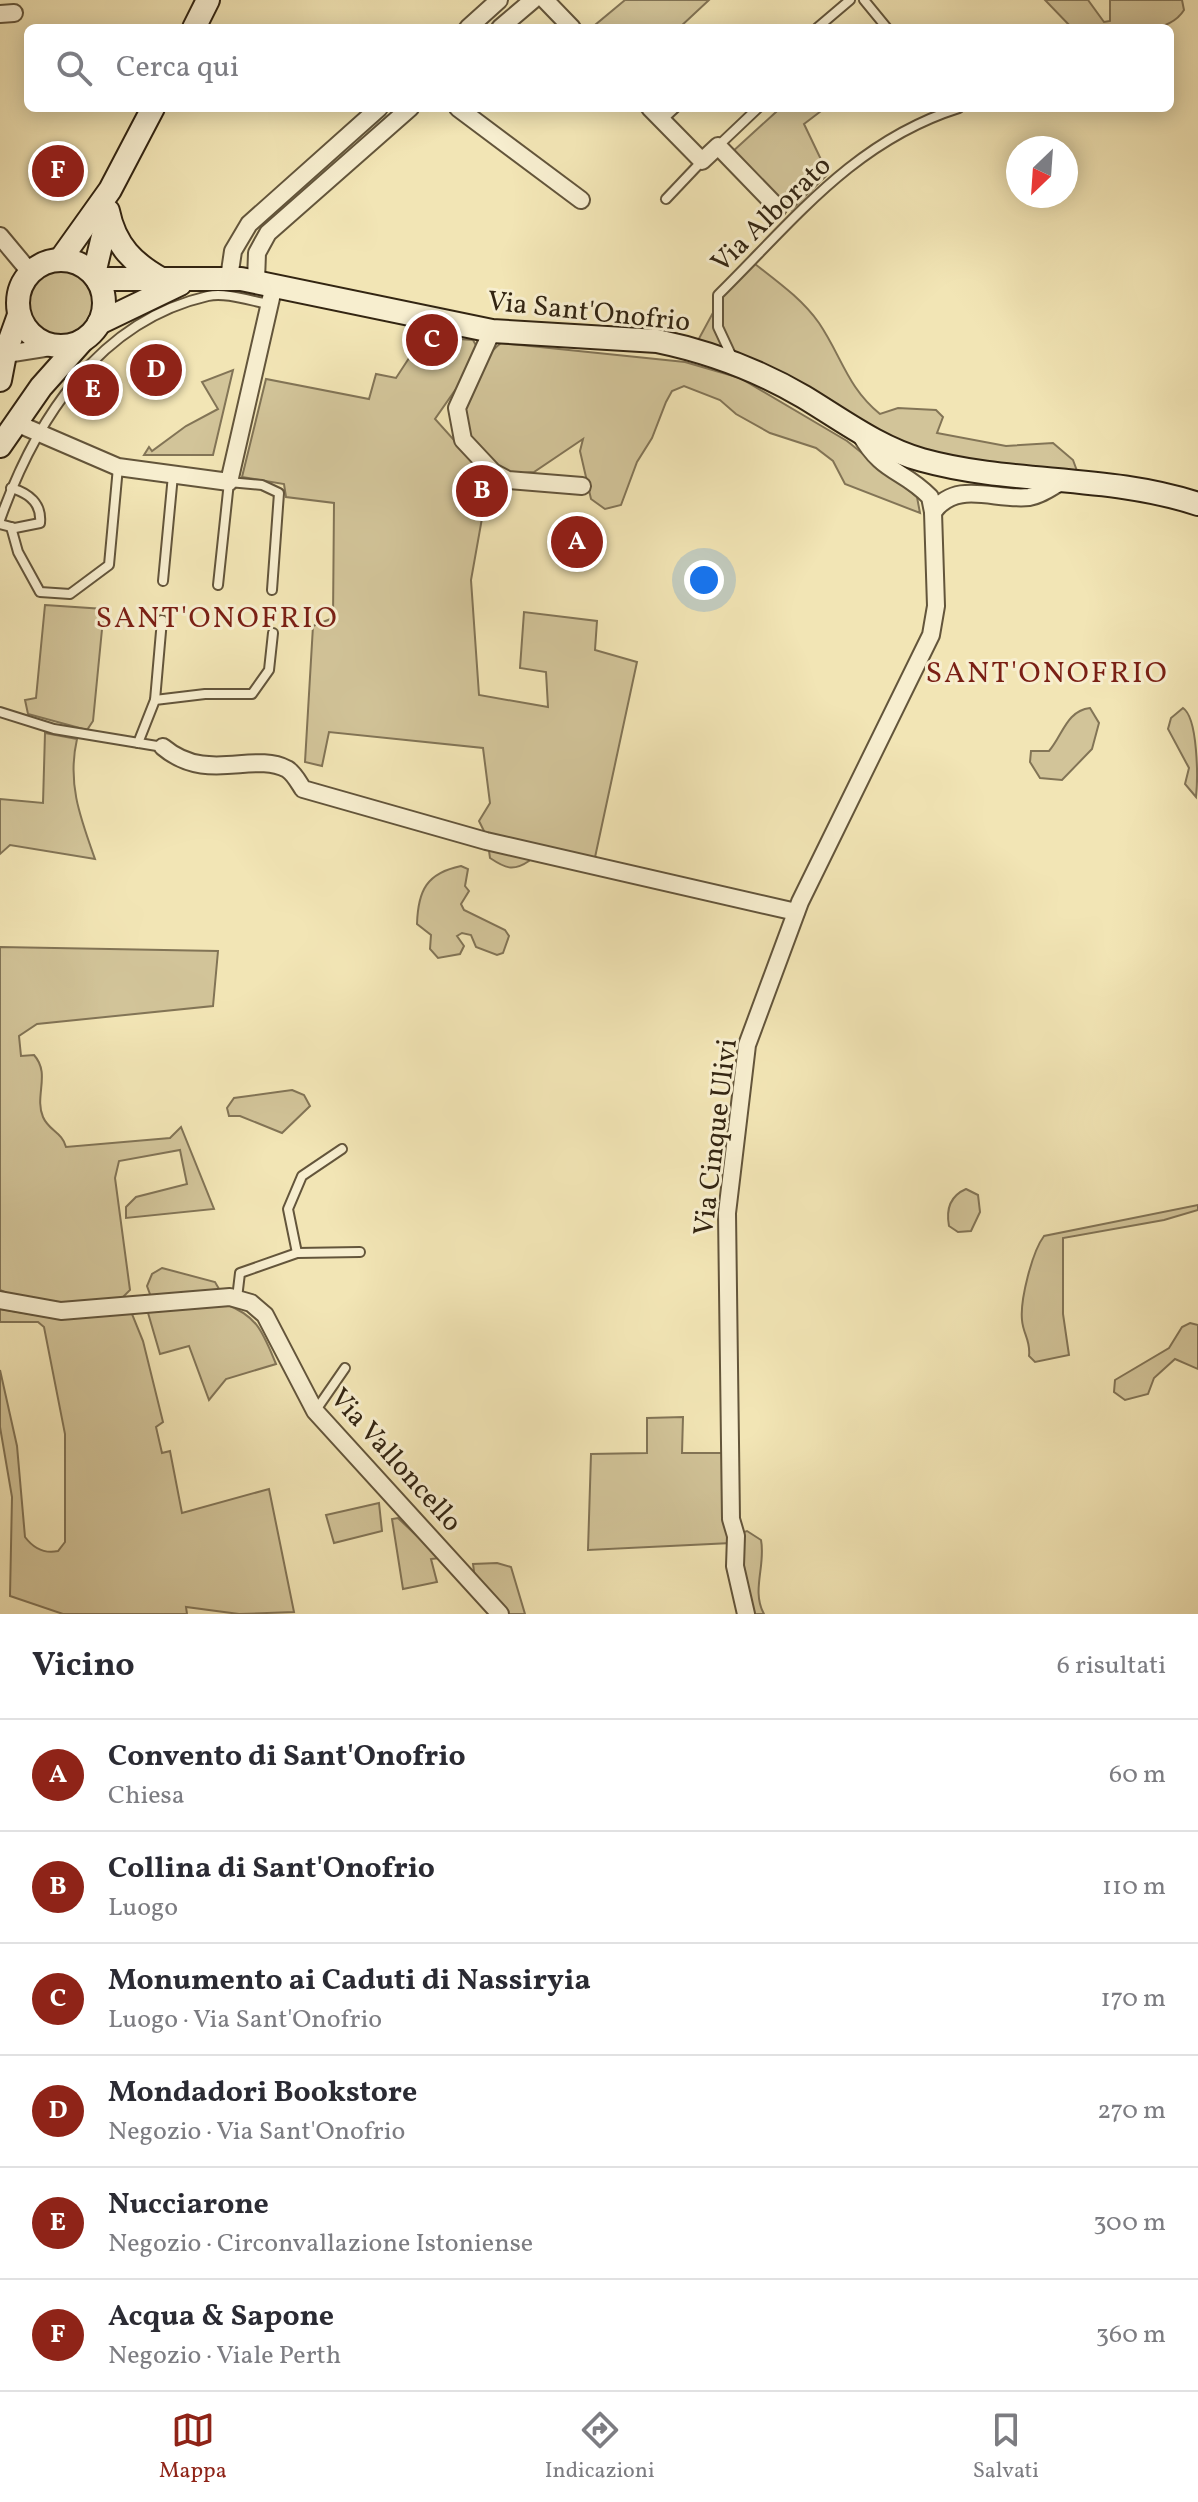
<!DOCTYPE html>
<html lang="it">
<meta charset="utf-8">
<style>
:root{--surface:#fff;--page:#f2f2f3;--text:#2b2b33;--muted:#7c7c81;--line:#e1e1e2;--accent:#8f2418}
body{margin:0;font-family:Vollkorn,serif;background:var(--page);color:var(--text)}
.compass{position:absolute;left:1006px;top:136px;width:72px;height:72px;border-radius:50%;background:var(--surface);box-shadow:0 4px 20px #0003;rotate:205deg}
.you{position:absolute;left:704px;top:580px;width:28px;height:28px;margin:-20px;border:6px solid #fff;border-radius:50%;background:#1a73e8;box-shadow:0 0 0 12px #1a73e833}
.badge{display:grid;place-items:center;width:52px;height:52px;border-radius:50%;background:var(--accent);color:#fff;font-size:26px;font-weight:700}
.pin{position:absolute;translate:-50% -50%;border:4px solid #fff;box-shadow:0 2px 8px #0006}
.list{margin:0;padding:0;list-style:none}
h2{display:flex;justify-content:space-between;align-items:center;height:104px;margin:0;padding:0 32px;font-size:34px}
h2 small{font-size:26px;font-weight:400;color:var(--muted)}
.list li{display:grid;grid-template-columns:52px 1fr auto;gap:24px;align-items:center;box-sizing:border-box;height:112px;padding:0 32px;border-top:2px solid var(--line)}
.list b{display:block;font-size:30px;white-space:nowrap}
.list p{margin:0;font-size:26px;white-space:nowrap;color:var(--muted)}
.list em{font-size:26px;font-style:normal;color:var(--muted)}
.icon{flex:none;width:44px;height:44px;fill:none;stroke:currentColor;stroke-width:2;stroke-linecap:round;stroke-linejoin:round}
.map{position:relative;flex:none;width:1198px;height:1614px;overflow:hidden}
.search{position:absolute;background:var(--surface);box-shadow:0 4px 20px #0003;left:24px;right:24px;top:24px;height:88px;display:flex;align-items:center;gap:20px;box-sizing:border-box;padding:0 28px;border-radius:12px;color:var(--muted);font-size:30px}
.sheet{height:776px;background:var(--surface)}
nav{display:flex;justify-content:space-around;align-items:center;box-sizing:border-box;height:112px;border-top:2px solid var(--line);background:var(--surface);font-size:22px;color:var(--muted)}
nav a{display:grid;justify-items:center;gap:4px}
nav .on{color:var(--accent)}
.map>svg:first-child{display:block}
</style>
<div class="map">
<svg width="1198" height="1614" viewBox="0 0 1198 1614">
<rect width="100%" height="100%" fill="#f2e5b5"/>
<filter id="stains"><feTurbulence type="fractalNoise" baseFrequency=".0025" numOctaves="4"/><feColorMatrix values="0 0 0 0 .2 0 0 0 0 .09 0 0 0 0 .02 0 0 0 .5 -.17"/></filter>
<radialGradient id="worn" r=".72"><stop offset=".6" stop-color="#630" stop-opacity="0"/><stop offset="1" stop-color="#630" stop-opacity=".3"/></radialGradient>
<g fill="#d2c499" stroke="#827456" stroke-width="2">
<polygon points="625,0 709,0 679,28 599,28 595,25"/>
<path d="M1045 0H1088L1104 22 1110 21V0H1182L1184 10C1165 41 1104 28 1072 28Z"/>
<polygon points="773,108 825,108 804,124 828,174 791,210 731,153 776,112"/>
<path d="M755 264C778 282 802 299 819 323 842 357 847 387 880 414L898 408 936 410 943 417 937 433 1006 446 1053 443 1073 460 1077 471 994 466 915 454 696 344 722 296Z"/>
<circle cx="61" cy="303" r="34"/>
<path d="M444 338 473 340 478 349 465 376 435 419 489 479 471 580 479 695 548 707 546 672 520 668 524 612 597 621 595 650 637 662 594 862 530 848 529 861C513 872 505 868 490 858L487 837 479 821 490 803 483 748 329 732 322 766 305 762 313 626 333 618 334 503 286 497 284 484 242 477 266 379 369 399 376 374 396 378 413 352 429 353Z"/>
<path d="M501 343 685 362 740 378 847 441 917 497 920 513 845 484 833 461 816 448 770 433 736 414 720 400 684 386 672 391 666 402 652 438 637 462 621 505 605 509 591 499 580 451 583 439 534 472 508 474 460 433C466 402 475 363 501 343Z"/>
<polygon points="233,370 213,455 144,455 149,447 152,451 186,426 218,409 202,382"/>
<polygon points="45,605 104,609 93,721 87,730 28,714 25,700 36,698"/>
<path d="M1090 708 1099 723 1092 749 1062 780 1040 778 1030 762 1031 751H1049C1063 735 1066 711 1090 708Z"/>
<path d="M1183 708C1198 718 1198 778 1196 797L1185 784 1189 768 1168 729 1171 718Z"/>
<path d="M45 733 77 739C67 783 80 817 95 859L10 845 0 854V799L43 803Z"/>
<path d="M461 866 468 869 465 886 469 891 461 904 464 910 505 930 509 936 503 953 497 955 476 947 471 935 462 933 457 936 464 946 460 954 438 958 430 949 431 935 417 924C418 890 427 873 461 866Z"/>
<path d="M0 947 218 951 213 1006 37 1024 19 1036 21 1056 34 1055C51 1074 34 1096 43 1117 49 1131 62 1132 66 1147L170 1138 181 1127 214 1209 126 1218V1207L136 1197 187 1184 180 1150 119 1161 115 1178 130 1290 122 1298C80 1302 38 1310 0 1290Z"/>
<polygon points="292,1090 304,1095 310,1106 282,1133 240,1116 229,1116 227,1108 234,1098"/>
<path d="M966 1189 978 1195 980 1212 971 1231 958 1232 949 1226C946 1210 950 1196 966 1189Z"/>
<path d="M1198 1205V1210L1164 1220 1063 1238V1314L1069 1355 1035 1362 1029 1356C1031 1341 1023 1334 1022 1320 1020 1300 1032 1252 1044 1236Z"/>
<polygon points="162,1268 215,1282 222,1294 151,1297 147,1286 152,1274"/>
<path d="M225 1304C258 1316 263 1333 276 1364L226 1379 209 1400 189 1346 160 1354 146 1306Z"/>
<path d="M0 1309 48 1317 130 1309 143 1341 163 1422 156 1427 162 1453 170 1451 182 1513 269 1489 294 1612 239 1614 186 1607 187 1614H63L10 1596 12 1497 0 1427V1370L17 1446 25 1537C34 1549 44 1554 58 1551L65 1542V1434L44 1327 38 1322H0Z"/>
<polygon points="1190,1323 1198,1325 1198,1369 1175,1359 1154,1378 1148,1394 1125,1400 1114,1392 1115,1380 1169,1348 1182,1327"/>
<polygon points="683,1417 682,1453 723,1453 731,1543 588,1550 591,1454 647,1453 647,1418"/>
<polygon points="379,1503 382,1531 334,1543 326,1515"/>
<polygon points="398,1518 440,1558 431,1559 437,1582 403,1589 392,1519"/>
<path d="M747 1531 761 1540C766 1565 751 1591 764 1614H750L737 1552 741 1533Z"/>
<polygon points="497,1563 511,1567 525,1614 504,1614 475,1579 473,1564"/>
</g>
<g fill="none" stroke-linecap="round" stroke-linejoin="round">
<g stroke="#63553b" stroke-width="12">
<g id="lane">
<polyline points="864,0 887,28"/>
<polyline points="817,28 850,0"/>
<polyline points="662,120 675,108"/>
<polyline points="718,146 758,108"/>
<polyline points="666,199 702,161"/>
<path d="M732 357 718 327V295C794 220 854 141 959 108"/>
<path d="M0 520C35 421 98 321 208 296 226 292 251 301 269 304"/>
<path d="M0 524 15 528 40 523C42 504 29 493 11 488"/>
<polyline points="11,527 18,552 40,592 70,594 109,565 118,467"/>
<polyline points="163,581 173,475"/>
<polyline points="218,585 229,482 262,485 279,493 272,590"/>
<polyline points="155,700 162,620"/>
<polyline points="0,712 54,729 163,747"/>
<polyline points="138,743 155,700 205,694 252,694 269,670 273,633"/>
<polyline points="297,1253 288,1209 302,1176 342,1149"/>
<polyline points="237,1298 240,1273 297,1253 360,1252"/>
<polyline points="316,1410 345,1368"/>
</g>
</g>
<g stroke="#63553b" stroke-width="20">
<g id="street">
<polyline points="545,0 572,28"/>
<polyline points="0,14 14,13"/>
<polyline points="468,28 499,0"/>
<polyline points="500,28 533,0"/>
<polyline points="458,108 581,200"/>
<polyline points="650,108 702,161 718,146 778,208"/>
<polyline points="0,236 30,272"/>
<polyline points="229,278 233,251 249,224 379,108"/>
<polyline points="256,281 257,253 268,233 410,108"/>
<polyline points="492,331 457,408 463,440 493,472 508,480 582,486"/>
<polyline points="0,355 57,346"/>
<polyline points="16,423 118,467 229,482 274,285"/>
<path d="M859 432C883 475 902 468 930 497L933 512C957 479 995 501 1029 497 1042 495 1053 486 1064 480"/>
<path d="M163 747C207 784 253 751 287 769 294 773 299 783 303 789L486 841 796 912"/>
<polyline points="0,1300 61,1311 230,1297 251,1303 265,1315 315,1411 500,1614"/>
<polyline points="746,1614 735,1566 736,1536 731,1519 727,1213 747,1045 800,902 931,635 936,606 933,512"/>
</g>
</g>
<g stroke="#332512" stroke-width="26">
<g id="secondary">
<polyline points="194,28 208,0"/>
<path d="M108 211C115 246 134 264 163 280"/>
<circle cx="61" cy="303" r="43"/>
<polyline points="60,260 110,190 153,108"/>
<polyline points="94,274 108,215"/>
<path d="M97 279H241L492 331 657 341C710 352 758 370 804 397 842 420 879 448 922 460 1012 485 1108 474 1198 504"/>
<polyline points="99,323 180,284"/>
<polyline points="0,380 5,354 19,315"/>
<polyline points="0,446 41,387 82,341"/>
</g>
</g>
<use href="#lane" stroke="#f7eecf" stroke-width="8"/>
<use href="#street" stroke="#f7eecf" stroke-width="16"/>
<use href="#secondary" stroke="#f7eecf" stroke-width="22"/>
</g>
<g text-anchor="middle" stroke-width="6" stroke-linejoin="round" paint-order="stroke">
<g font-size="28" fill="#332512" stroke="#f7eecf">
<text transform="translate(770 213) rotate(-44)" y="10">Via Alborato</text>
<text transform="translate(589 310) rotate(6)" y="10">Via Sant'Onofrio</text>
<text transform="translate(714 1137) rotate(-83)" y="10">Via Cinque Ulivi</text>
<text transform="translate(397 1459) rotate(48)" y="10">Via Valloncello</text>
</g>
<g font-size="30" letter-spacing="2" fill="#7a1f14" stroke="#f7eecf">
<text x="217" y="627">SANT'ONOFRIO</text>
<text x="1047" y="682">SANT'ONOFRIO</text>
</g>
</g>
<rect width="100%" height="100%" filter="url(#stains)"/>
<rect width="100%" height="100%" fill="url(#worn)"/>
</svg>
<svg class="compass" viewBox="-18 -18 36 36"><path d="M0-13l5 13h-10z" fill="#e53935"/><path d="M0 13l5-13h-10z" fill="#7c7c81"/></svg>
<div class="you"></div>
<div class="pin badge" style="left:577px;top:542px">A</div>
<div class="pin badge" style="left:482px;top:491px">B</div>
<div class="pin badge" style="left:432px;top:340px">C</div>
<div class="pin badge" style="left:156px;top:370px">D</div>
<div class="pin badge" style="left:93px;top:390px">E</div>
<div class="pin badge" style="left:58px;top:171px">F</div>
<div class="search"><svg class="icon" aria-label="search" viewBox="0 0 24 24"><circle cx="10" cy="10" r="6"/><path d="M15 15l6 6"/></svg>Cerca qui</div>
</div>
<section class="sheet">
<h2>Vicino<small>6 risultati</small></h2>
<ul class="list">
<li><span class="badge">A</span><div><b>Convento di Sant'Onofrio</b><p>Chiesa</p></div><em>60 m</em></li>
<li><span class="badge">B</span><div><b>Collina di Sant'Onofrio</b><p>Luogo</p></div><em>110 m</em></li>
<li><span class="badge">C</span><div><b>Monumento ai Caduti di Nassiryia</b><p>Luogo · Via Sant'Onofrio</p></div><em>170 m</em></li>
<li><span class="badge">D</span><div><b>Mondadori Bookstore</b><p>Negozio · Via Sant'Onofrio</p></div><em>270 m</em></li>
<li><span class="badge">E</span><div><b>Nucciarone</b><p>Negozio · Circonvallazione Istoniense</p></div><em>300 m</em></li>
<li><span class="badge">F</span><div><b>Acqua &amp; Sapone</b><p>Negozio · Viale Perth</p></div><em>360 m</em></li>
</ul>
</section>
<nav>
<a class="on"><svg class="icon" aria-label="map" viewBox="0 0 24 24"><path d="M3 6l6-2 6 2 6-2v14l-6 2-6-2-6 2zM9 4v14M15 6v14"/></svg>Mappa</a>
<a><svg class="icon" aria-label="directions" viewBox="0 0 24 24"><path d="M12 3l9 9-9 9-9-9zM9 14v-3h6M13 9l2 2-2 2"/></svg>Indicazioni</a>
<a><svg class="icon" aria-label="saved" viewBox="0 0 24 24"><path d="M7 4h10v16l-5-4-5 4z"/></svg>Salvati</a>
</nav>
